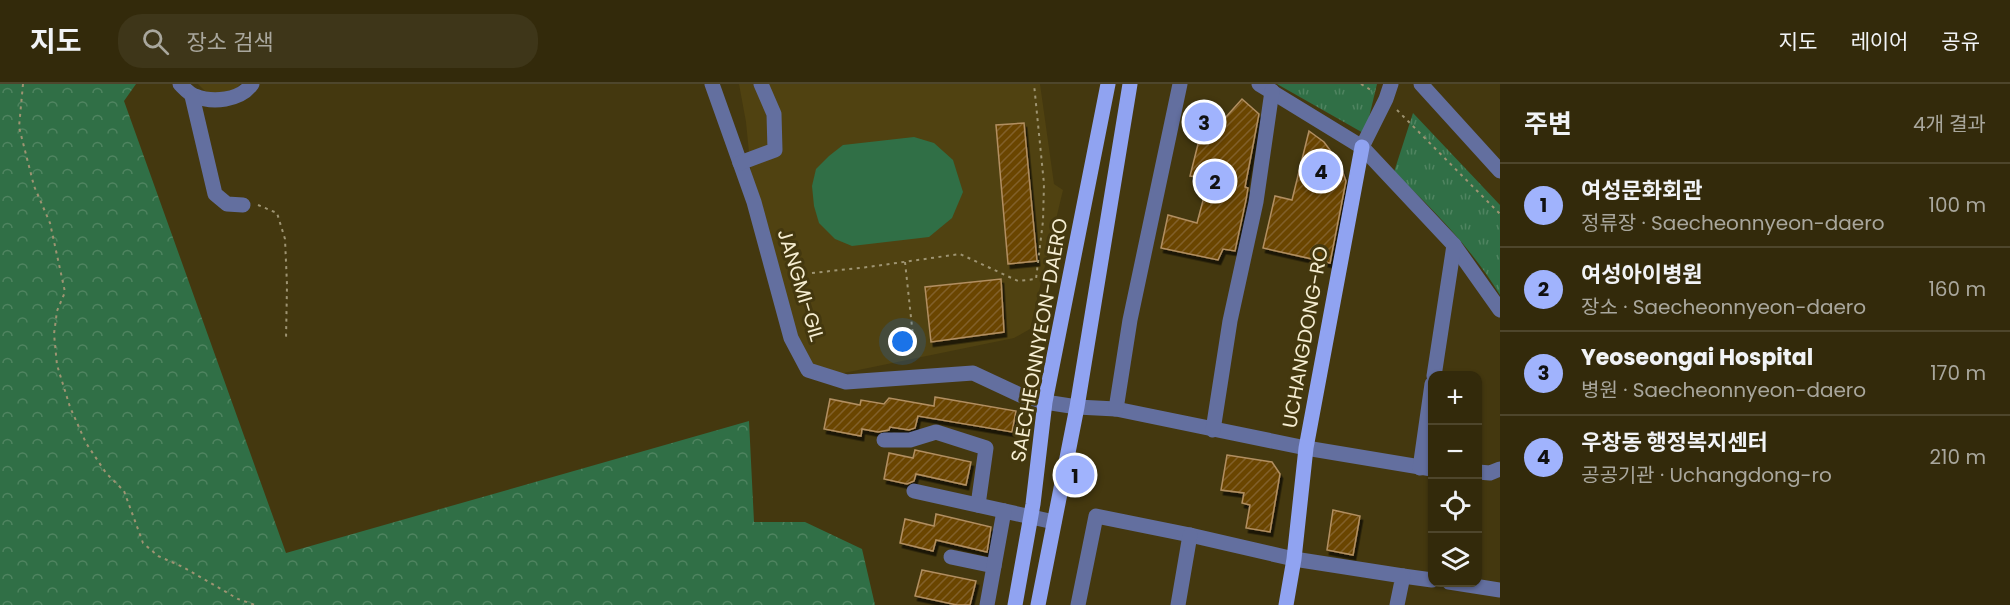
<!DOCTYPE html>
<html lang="ko">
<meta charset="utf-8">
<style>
:root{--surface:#332a0b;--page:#3e3619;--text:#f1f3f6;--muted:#a9a79d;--line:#4e462c;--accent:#a0b3fd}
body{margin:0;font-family:Poppins,"Noto Sans KR",sans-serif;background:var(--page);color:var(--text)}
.controls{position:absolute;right:18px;bottom:18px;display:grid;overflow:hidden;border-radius:12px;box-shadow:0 2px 4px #0004}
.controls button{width:54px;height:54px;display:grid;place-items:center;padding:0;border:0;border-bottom:2px solid var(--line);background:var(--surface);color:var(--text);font:30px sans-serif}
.you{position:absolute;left:903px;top:258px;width:21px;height:21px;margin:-15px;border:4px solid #fff;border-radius:50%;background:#1a73e8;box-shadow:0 0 0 9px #1a73e833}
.badge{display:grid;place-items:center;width:39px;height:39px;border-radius:50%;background:var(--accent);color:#111;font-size:20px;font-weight:700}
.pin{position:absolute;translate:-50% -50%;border:3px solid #fff;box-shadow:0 2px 6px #0006}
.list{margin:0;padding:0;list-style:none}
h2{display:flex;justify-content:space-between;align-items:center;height:78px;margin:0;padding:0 24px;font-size:26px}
h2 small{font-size:20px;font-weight:400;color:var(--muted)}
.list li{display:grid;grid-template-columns:39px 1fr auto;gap:18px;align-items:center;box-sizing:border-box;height:84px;padding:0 24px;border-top:2px solid var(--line)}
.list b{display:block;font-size:22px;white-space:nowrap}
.list p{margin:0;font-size:20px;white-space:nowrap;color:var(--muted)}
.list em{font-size:20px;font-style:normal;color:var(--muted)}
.icon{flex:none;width:33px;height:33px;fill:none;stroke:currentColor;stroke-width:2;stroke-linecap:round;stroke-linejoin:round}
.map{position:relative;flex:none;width:1500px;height:521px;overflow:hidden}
header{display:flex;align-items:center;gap:36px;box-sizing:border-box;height:84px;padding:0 30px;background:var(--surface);border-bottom:2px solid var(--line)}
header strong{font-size:28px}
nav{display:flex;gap:33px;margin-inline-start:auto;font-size:21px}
.search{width:420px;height:54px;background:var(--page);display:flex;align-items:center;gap:15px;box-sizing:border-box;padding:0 21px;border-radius:24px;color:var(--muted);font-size:22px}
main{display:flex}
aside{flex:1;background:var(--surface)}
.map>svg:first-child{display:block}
</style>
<header>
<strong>지도</strong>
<div class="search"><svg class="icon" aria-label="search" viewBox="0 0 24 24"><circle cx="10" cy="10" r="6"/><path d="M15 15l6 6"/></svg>장소 검색</div>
<nav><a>지도</a><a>레이어</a><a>공유</a></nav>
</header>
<main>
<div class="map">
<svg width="1500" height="521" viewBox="0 0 1500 521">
<defs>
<pattern id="forest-crowns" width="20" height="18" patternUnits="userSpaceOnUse" patternTransform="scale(1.5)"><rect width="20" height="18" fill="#306f46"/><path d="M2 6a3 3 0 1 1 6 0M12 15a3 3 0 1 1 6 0" fill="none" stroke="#4f8460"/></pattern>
<pattern id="park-tufts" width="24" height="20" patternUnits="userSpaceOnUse" patternTransform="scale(1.5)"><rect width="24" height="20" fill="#306f46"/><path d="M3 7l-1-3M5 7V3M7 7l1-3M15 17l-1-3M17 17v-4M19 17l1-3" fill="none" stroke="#4f8460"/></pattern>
<pattern id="building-hatch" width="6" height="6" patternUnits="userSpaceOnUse" patternTransform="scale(1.5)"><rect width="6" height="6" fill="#6b4505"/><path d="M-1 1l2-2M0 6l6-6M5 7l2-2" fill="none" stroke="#816029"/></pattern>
<filter id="shadow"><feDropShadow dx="2.5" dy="4.5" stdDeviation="0" flood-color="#0009"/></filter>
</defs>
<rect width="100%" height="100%" fill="#44380f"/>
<g fill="#504211">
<polygon points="198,0 240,0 228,14 205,7"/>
<polygon points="739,0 1040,0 1054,100 1063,106 1030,245 1014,254 834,291 808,286 754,118 746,38"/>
</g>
<polygon fill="url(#forest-crowns)" points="0,0 136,0 124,17 286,469 749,337 754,438 805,438 862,465 875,521 0,521"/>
<g fill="url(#park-tufts)">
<polygon points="1277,0 1377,0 1365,50"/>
<path d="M1413 29 1500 121V211C1472 165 1433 125 1394 88Z"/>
</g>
<polygon fill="#306f46" points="914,53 934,59 953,76 963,108 952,134 929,153 852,162 835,155 819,139 814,122 812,102 816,85 829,72 843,61"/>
<g fill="url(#building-hatch)" stroke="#b28f61" stroke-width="1.5" filter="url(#shadow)">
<polygon points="1242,15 1259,30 1245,103 1248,104 1246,116 1235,167 1223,165 1218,176 1161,164 1168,131 1197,139 1209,94 1190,92 1203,40 1225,34"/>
<polygon points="1024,39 1037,177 1008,180 996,41"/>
<polygon points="1309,47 1324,58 1339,78 1346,97 1330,179 1263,164 1275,112 1292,116"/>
<polygon points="1001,195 1004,248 931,258 925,203"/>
<polygon points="935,313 1016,327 1012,348 918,332 915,344 909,346 890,343 889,346 878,348 862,345 861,352 824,345 830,315 860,321 861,316 884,320 889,314 934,322"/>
<polygon points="915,366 971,378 966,401 916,390 914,397 907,400 884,395 889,369 913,374"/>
<polygon points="1227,371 1272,378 1280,390 1270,448 1246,444 1250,421 1242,419 1244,409 1221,406"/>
<polygon points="1333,426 1360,432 1353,471 1327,466"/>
<polygon points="936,430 991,443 987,468 936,456 933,467 900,459 905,435 934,442"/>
<polygon points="922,486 976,497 970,521 957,521 915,512"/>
</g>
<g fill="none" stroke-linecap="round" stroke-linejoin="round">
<g stroke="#9e9472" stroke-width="2" stroke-dasharray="3 4.5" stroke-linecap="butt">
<polyline points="23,0 19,43 34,102 50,139 65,208 57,227 54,250 57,281 70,323 86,359 106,389 124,407 143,459 158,472 183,483 238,515 255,521"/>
<polyline points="1361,0 1374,8"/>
<polyline points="1397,26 1500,130"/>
<polyline points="258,121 277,129 285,155 287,201 286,256"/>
<polyline points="905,178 913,252"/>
<polyline points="812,189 868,183 960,170 1018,197 1036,195 1043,137 1044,100 1034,0"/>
</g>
<g stroke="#636f9f" stroke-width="15">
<path d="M180 0C184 4 189 10 195 12 212 19 240 17 252 0"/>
<polyline points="712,0 754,118 791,254 808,286 846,298 973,289 1020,311 1045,318 1077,323 1116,325 1306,364 1432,385"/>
<polyline points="1259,0 1362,63 1454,161 1500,226"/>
<polyline points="1421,0 1500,87"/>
<polyline points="192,12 215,110 227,120 243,121"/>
<polyline points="1362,63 1386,15 1391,0"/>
<polyline points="740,79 775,66 774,30 761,0"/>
<polyline points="1434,292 1454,161"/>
<polyline points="1116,325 1130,236 1180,0"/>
<polyline points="1213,346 1230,237 1256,118 1272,7"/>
<polyline points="884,356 910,356 936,348 986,364 978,421"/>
<polyline points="1420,384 1432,300"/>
<polyline points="1478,388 1490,389 1500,385"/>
<polyline points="914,407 1054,438"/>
<polyline points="951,473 994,482"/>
<polyline points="1403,492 1432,496"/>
<polyline points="1449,498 1500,506"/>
<polyline points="987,521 1004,427"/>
<polyline points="1078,521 1096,432 1190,451 1294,475 1403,492 1397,521"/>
<polyline points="1178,521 1190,451"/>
</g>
<g stroke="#90a3f1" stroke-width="15">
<polyline points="1015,521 1033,420 1045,318 1108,0"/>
<polyline points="1038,521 1077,323 1130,0"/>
<polyline points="1286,521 1294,475 1306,364 1362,63"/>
</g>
</g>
<g text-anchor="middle" stroke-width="6" stroke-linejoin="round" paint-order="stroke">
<g font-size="20" fill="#f6eed2" stroke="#44380f">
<text transform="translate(801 201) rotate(73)" y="7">JANGMI-GIL</text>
<text transform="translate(1305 253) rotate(-80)" y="7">UCHANGDONG-RO</text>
<text transform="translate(1039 256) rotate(-80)" y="7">SAECHEONNYEON-DAERO</text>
</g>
</g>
</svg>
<div class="controls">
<button>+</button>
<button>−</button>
<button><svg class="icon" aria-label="locate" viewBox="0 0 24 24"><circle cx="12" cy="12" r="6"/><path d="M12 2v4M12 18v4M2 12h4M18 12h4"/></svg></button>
<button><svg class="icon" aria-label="layers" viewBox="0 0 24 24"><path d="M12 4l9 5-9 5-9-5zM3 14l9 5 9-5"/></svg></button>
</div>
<div class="you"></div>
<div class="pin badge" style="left:1075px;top:391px">1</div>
<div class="pin badge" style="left:1215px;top:97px">2</div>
<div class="pin badge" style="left:1204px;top:38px">3</div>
<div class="pin badge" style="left:1321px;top:87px">4</div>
</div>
<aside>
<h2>주변<small>4개 결과</small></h2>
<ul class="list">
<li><span class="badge">1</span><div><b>여성문화회관</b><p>정류장 · Saecheonnyeon-daero</p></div><em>100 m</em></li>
<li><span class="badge">2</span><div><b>여성아이병원</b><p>장소 · Saecheonnyeon-daero</p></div><em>160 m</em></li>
<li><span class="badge">3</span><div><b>Yeoseongai Hospital</b><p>병원 · Saecheonnyeon-daero</p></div><em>170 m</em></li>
<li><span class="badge">4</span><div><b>우창동 행정복지센터</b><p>공공기관 · Uchangdong-ro</p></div><em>210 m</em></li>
</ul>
</aside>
</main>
